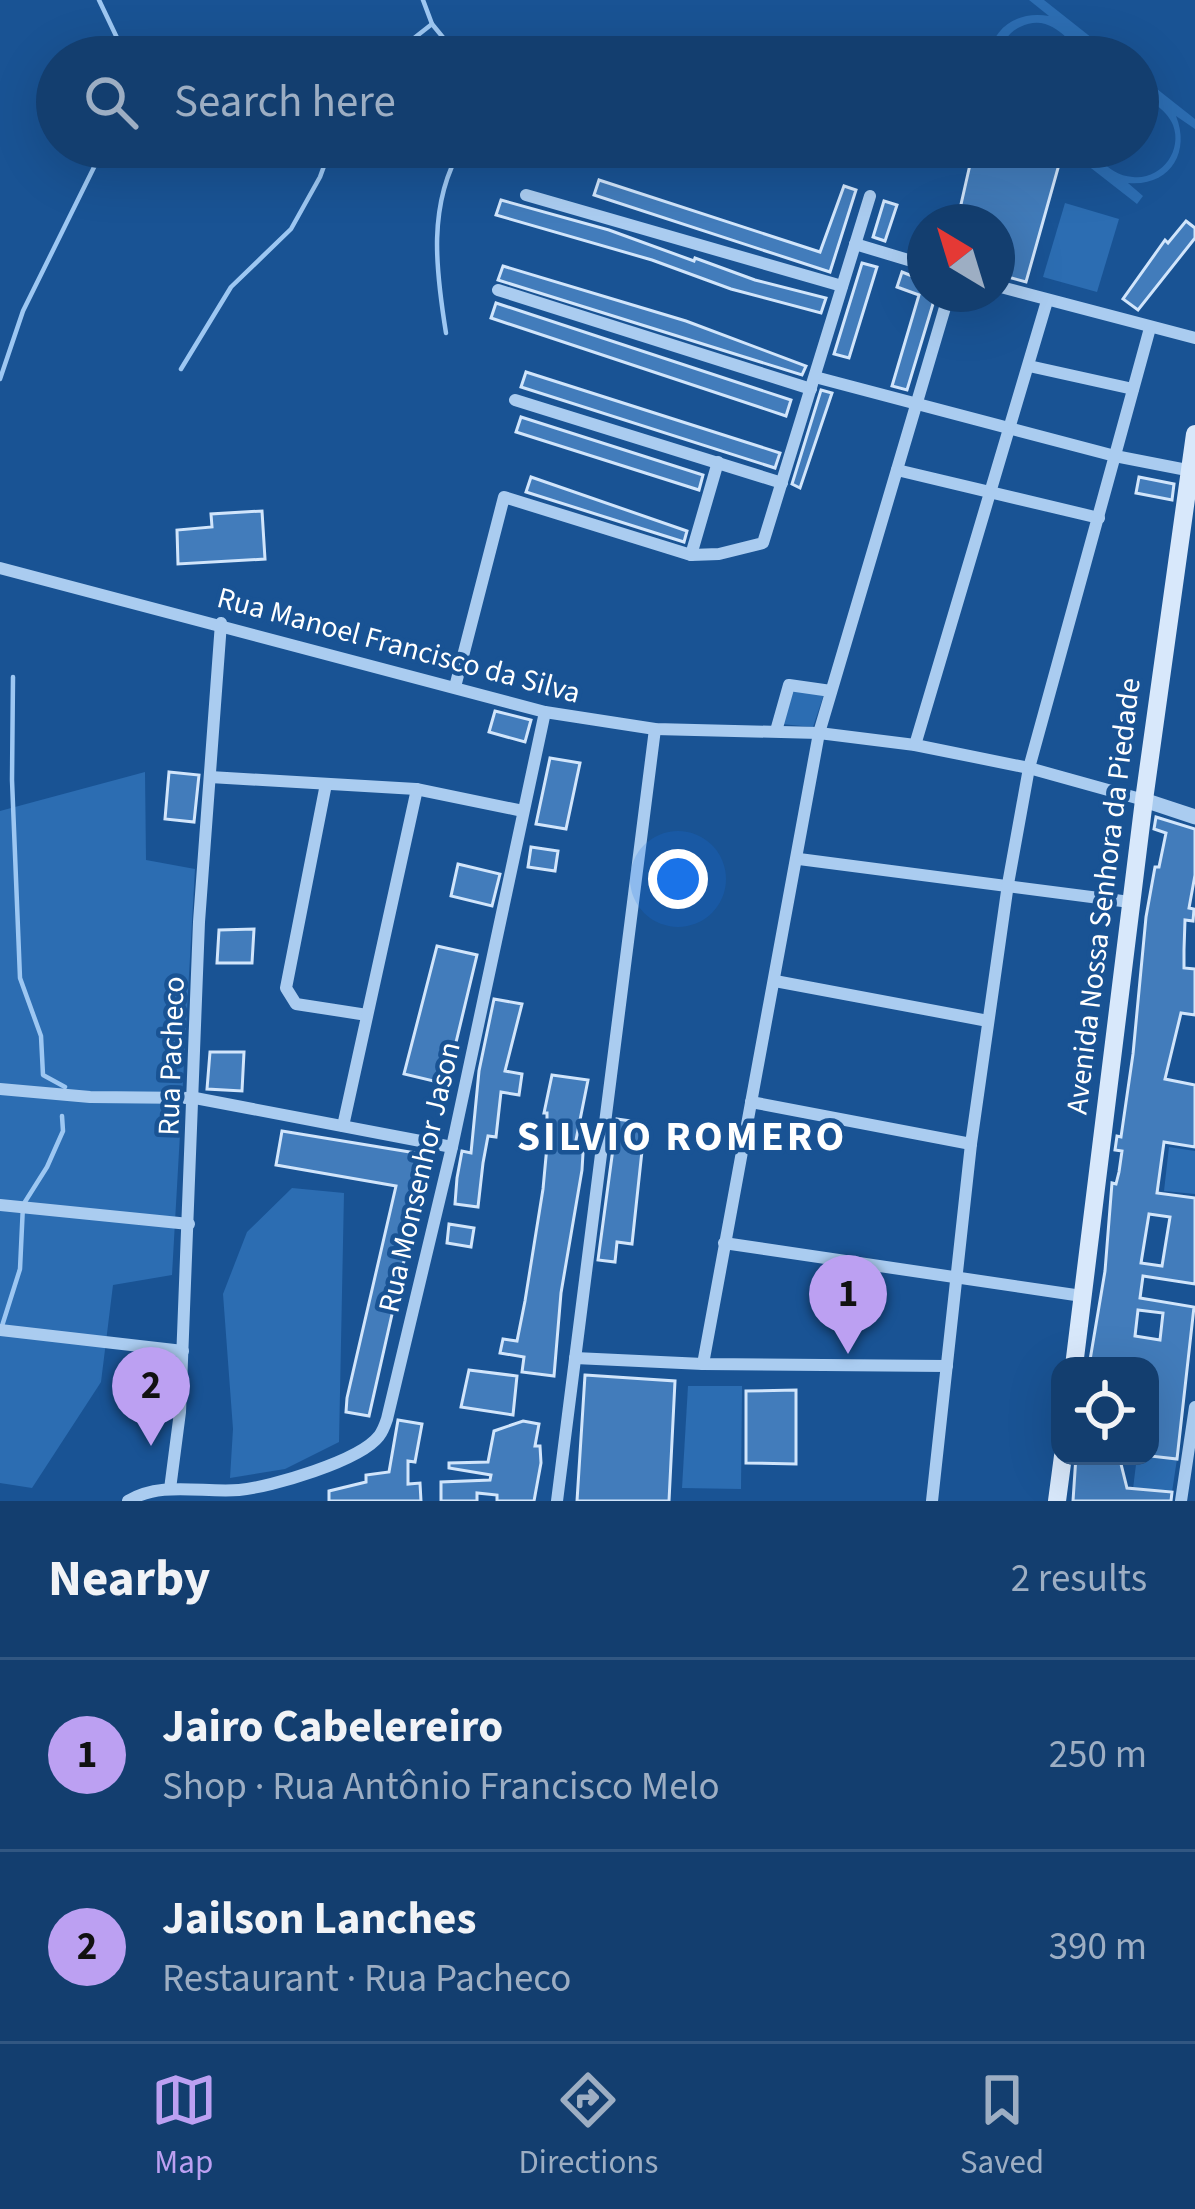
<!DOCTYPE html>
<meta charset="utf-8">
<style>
:root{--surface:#133e6f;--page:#1c4574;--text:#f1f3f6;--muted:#9daec3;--line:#325782;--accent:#bca0f2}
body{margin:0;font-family:"Source Sans 3",sans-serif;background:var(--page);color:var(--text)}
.controls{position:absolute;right:36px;bottom:36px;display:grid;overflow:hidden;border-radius:24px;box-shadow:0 12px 48px #0002}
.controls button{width:108px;height:108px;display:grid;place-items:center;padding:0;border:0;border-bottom:3px solid var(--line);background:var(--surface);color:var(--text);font:60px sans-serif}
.compass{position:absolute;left:907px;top:204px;width:108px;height:108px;border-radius:50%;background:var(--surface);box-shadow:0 12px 48px #0002;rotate:322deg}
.you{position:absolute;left:678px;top:879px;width:42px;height:42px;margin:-30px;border:9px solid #fff;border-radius:50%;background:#1a73e8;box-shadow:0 0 0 18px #1a73e833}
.badge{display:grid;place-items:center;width:78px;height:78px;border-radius:50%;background:var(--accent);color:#111;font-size:39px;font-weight:700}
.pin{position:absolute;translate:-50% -99px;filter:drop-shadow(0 3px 6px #0008)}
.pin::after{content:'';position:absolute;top:63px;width:42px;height:36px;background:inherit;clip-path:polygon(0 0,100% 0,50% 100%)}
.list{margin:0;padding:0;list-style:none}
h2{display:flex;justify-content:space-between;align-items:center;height:156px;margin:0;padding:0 48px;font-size:51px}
h2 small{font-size:39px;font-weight:400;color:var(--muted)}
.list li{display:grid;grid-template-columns:78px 1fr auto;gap:36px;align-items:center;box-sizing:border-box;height:192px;padding:0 48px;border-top:3px solid var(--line)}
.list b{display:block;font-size:45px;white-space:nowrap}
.list p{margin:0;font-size:39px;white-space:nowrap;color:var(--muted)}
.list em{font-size:39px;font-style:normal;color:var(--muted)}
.icon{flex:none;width:66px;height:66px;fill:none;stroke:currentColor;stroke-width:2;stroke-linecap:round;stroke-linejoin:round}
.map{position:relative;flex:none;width:1195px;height:1501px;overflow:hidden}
.search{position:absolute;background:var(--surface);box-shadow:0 12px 48px #0002;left:36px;right:36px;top:36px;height:132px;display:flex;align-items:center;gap:30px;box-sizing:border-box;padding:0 42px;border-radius:66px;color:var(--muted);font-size:45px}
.sheet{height:540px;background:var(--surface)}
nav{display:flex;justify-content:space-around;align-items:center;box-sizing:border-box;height:168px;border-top:3px solid var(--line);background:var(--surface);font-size:33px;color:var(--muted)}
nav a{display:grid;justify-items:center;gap:6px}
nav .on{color:var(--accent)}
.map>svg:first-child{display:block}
</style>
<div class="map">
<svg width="1195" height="1501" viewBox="0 0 1195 1501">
<rect width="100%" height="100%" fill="#195394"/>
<g fill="#2c6db2">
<path d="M1029 0H1044L1116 57C1110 57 1103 58 1097 57 1068 50 1056 10 1020 27 1007 33 1002 44 998 57H988C994 26 1018 11 1049 16Z"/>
<path d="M1138 74 1195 119V129L1176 116C1191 153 1169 187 1128 183L1143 196 1137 204 1064 147C1101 147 1103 175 1133 177 1161 180 1183 151 1173 125 1167 110 1150 101 1138 91Z"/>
<polygon points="1065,203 1119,219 1097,292 1043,277"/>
<polygon points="792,688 824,694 813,727 781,724"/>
<polygon points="145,772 146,860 195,869 172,1275 113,1285 101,1382 32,1488 0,1483 0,811"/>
<polygon points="1169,1147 1195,1151 1195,1194 1164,1191"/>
<polygon points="292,1188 344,1193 339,1442 285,1469 230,1478 233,1429 223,1294 247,1232"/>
<polygon points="688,1386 742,1386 741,1489 682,1488"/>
<polygon points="1137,1456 1177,1459 1172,1492 1133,1489"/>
</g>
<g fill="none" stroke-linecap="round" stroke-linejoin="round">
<g stroke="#9dc7f2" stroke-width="4.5">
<polyline points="99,0 119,42 117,57"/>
<polyline points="423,0 432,24 459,57"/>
<polyline points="390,57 432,24"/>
<path d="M446 333C436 271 427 204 462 147"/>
<polyline points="181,369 231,287 291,229 320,177 331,147"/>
<polyline points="0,379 23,311 104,147"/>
<polyline points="13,677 12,780 20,978 41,1036 43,1075 65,1087"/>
<polyline points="2,1326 20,1269 23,1205 47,1167 63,1131 62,1116"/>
</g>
</g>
<g fill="#427cbb" stroke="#d1e5fb" stroke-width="3" fill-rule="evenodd">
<polygon points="974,147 1035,147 1060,161 1026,282 997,274 997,222 957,222"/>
<polygon points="599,180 820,252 844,186 856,190 830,272 594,195"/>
<polygon points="501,200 609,230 694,261 695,258 755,280 826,298 821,313 731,289 652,260 496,215"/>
<polygon points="884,201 897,205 885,241 873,237"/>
<polygon points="1186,221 1195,228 1195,238 1138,310 1123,299 1165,240 1168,243"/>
<polygon points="862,263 877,267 849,358 834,354"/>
<polygon points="503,266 686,321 806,366 802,375 498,280"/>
<polygon points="902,272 925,281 925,294 936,294 907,390 892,386 919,295 897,287"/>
<polygon points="496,303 791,400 786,416 491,318"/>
<polygon points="526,372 780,453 775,468 521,387"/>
<polygon points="821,390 832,393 800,488 792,484"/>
<polygon points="521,417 703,475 699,490 516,432"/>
<polygon points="531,477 687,531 684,542 526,492"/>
<polygon points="1139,477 1174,484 1172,500 1136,493"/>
<polygon points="262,511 265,559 178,564 177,530 212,527 211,514"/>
<polygon points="495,711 531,720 525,742 489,732"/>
<polygon points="550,758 580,763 566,829 536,824"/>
<polygon points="169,772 199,775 194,822 165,819"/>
<path d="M1156 817 1195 829V875L1189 908 1194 909 1193 921 1185 920 1184 950V968L1195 969V1015L1181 1013 1165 1079 1195 1085V1147L1164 1142 1157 1193 1195 1198V1284L1143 1276 1140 1298 1194 1307 1177 1459 1150 1456V1366H1089L1105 1271 1112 1183 1116 1184 1119 1172 1122 1151 1115 1150 1117 1136 1121 1137 1133 1054 1146 917 1155 867H1159L1166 833 1154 829ZM1149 1214 1170 1217 1162 1266 1141 1263ZM1138 1310 1163 1313 1160 1340 1135 1336Z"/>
<polygon points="531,847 558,851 555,871 528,867"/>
<polygon points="458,864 500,874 492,906 451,896"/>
<polygon points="254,929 252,963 217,963 219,930"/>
<polygon points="437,946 477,955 446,1084 404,1074"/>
<polygon points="494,999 522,1004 505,1071 522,1074 519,1095 501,1092 496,1137 488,1136 483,1163 478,1207 455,1204 457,1178 462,1151 471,1153 479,1071"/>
<polygon points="210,1052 244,1052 242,1091 207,1089"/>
<polygon points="552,1075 588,1080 576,1140 577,1152 583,1153 582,1170 561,1293 554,1376 522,1372 524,1357 500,1353 503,1339 517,1341 525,1301 543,1189 547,1146 547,1113 544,1113"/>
<polygon points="617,1119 645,1123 632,1244 617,1242 615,1262 598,1260"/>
<polygon points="282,1131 428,1155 369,1416 346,1412 347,1398 396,1186 276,1165"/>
<polygon points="449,1224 474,1228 471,1247 447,1243"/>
<polygon points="469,1370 517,1376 513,1415 461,1407"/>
<polygon points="585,1375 675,1381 669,1501 577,1501"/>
<polygon points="796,1390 796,1464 746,1463 746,1391"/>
<polygon points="398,1420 422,1424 415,1462 408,1461 408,1484 420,1483 421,1501 329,1501 329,1491 366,1482 366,1475 389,1472"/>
<polygon points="523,1421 539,1424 535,1446 540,1446 541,1463 534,1501 497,1501 497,1495 477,1493 477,1501 441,1501 441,1482 490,1480 491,1475 449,1468 449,1463 488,1462 494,1431"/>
<polygon points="1076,1456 1119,1456 1127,1488 1172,1492 1171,1501 1073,1501"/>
</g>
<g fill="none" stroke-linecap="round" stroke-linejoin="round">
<g stroke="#aaccf0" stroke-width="12">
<polyline points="526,195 842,286"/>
<polyline points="855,244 925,265"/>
<polyline points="997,286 1195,338"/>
<polyline points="498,290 811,389"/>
<polyline points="1029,366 1133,389"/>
<polyline points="815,377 1115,456 1192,471"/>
<polyline points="515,400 782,483"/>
<polyline points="897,470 1099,518"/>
<polyline points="691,555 718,462"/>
<polyline points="0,568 545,712 655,729 819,733 915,745 1029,768 1144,800"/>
<polyline points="455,687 504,497 691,555 719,554 763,543 870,196"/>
<polyline points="776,731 789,685 831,691"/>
<polyline points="915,745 1047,301"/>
<polyline points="210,777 416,789 523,811"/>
<polyline points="326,784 286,988 296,1004 367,1015"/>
<polyline points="799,859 1130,902"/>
<polyline points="775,981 988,1021"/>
<polyline points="0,1089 90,1097 195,1098 452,1147"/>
<polyline points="751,1102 971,1144"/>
<polyline points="343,1126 417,789"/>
<polyline points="0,1205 189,1224"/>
<polyline points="724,1243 1082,1296"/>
<polyline points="0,1330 183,1351"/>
<polyline points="575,1358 703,1364 947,1366"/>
<polyline points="703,1364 819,733 949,294"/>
<polyline points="170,1489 180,1412 199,922 221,623"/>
<path d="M128 1501C161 1481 202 1493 239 1490 271 1487 360 1461 379 1436 383 1431 385 1425 387 1419L452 1147 545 712"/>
<polyline points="557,1501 655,729"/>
<polyline points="932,1501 971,1144 1008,884 1029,768 1150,328"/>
<polyline points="1181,1501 1195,1407"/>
</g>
<polyline stroke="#aaccf0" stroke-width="15" points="1144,800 1195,817"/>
<g stroke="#d8e8fb" stroke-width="18">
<polyline points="1074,1366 1144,800 1195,434"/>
<polyline points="1057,1501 1063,1456"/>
</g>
</g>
<g text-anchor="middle" stroke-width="9" stroke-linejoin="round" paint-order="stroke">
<g font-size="30" fill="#fff" stroke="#195394">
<text transform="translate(399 645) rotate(15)" y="10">Rua Manoel Francisco da Silva</text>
<text transform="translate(1103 896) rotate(-83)" y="10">Avenida Nossa Senhora da Piedade</text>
<text transform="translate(171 1056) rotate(-88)" y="10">Rua Pacheco</text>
<text transform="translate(419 1177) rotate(-77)" y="10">Rua Monsenhor Jason</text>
</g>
<g font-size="42" font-weight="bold" letter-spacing="3" fill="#fff" stroke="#195394">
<text x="682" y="1150">SILVIO ROMERO</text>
</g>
</g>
</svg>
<div class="controls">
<button><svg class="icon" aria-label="locate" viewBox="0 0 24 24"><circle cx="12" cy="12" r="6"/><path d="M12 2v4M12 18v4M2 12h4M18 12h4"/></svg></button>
</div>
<svg class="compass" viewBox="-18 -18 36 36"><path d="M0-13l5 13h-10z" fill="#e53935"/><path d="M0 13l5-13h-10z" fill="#9daec3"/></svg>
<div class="you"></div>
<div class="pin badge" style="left:848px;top:1354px">1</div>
<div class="pin badge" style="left:151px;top:1446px">2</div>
<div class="search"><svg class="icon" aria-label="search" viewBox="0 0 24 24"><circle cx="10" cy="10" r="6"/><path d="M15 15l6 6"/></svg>Search here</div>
</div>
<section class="sheet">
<h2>Nearby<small>2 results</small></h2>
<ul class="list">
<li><span class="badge">1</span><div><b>Jairo Cabelereiro</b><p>Shop · Rua Antônio Francisco Melo</p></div><em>250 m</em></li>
<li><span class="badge">2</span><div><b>Jailson Lanches</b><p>Restaurant · Rua Pacheco</p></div><em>390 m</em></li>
</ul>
</section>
<nav>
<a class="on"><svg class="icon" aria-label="map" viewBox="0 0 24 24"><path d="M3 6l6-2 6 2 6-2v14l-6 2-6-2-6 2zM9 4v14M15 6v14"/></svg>Map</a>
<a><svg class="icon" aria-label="directions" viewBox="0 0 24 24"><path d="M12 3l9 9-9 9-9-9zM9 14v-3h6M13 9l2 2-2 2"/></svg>Directions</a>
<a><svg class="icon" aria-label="saved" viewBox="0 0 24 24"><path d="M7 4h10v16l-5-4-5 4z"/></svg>Saved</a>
</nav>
